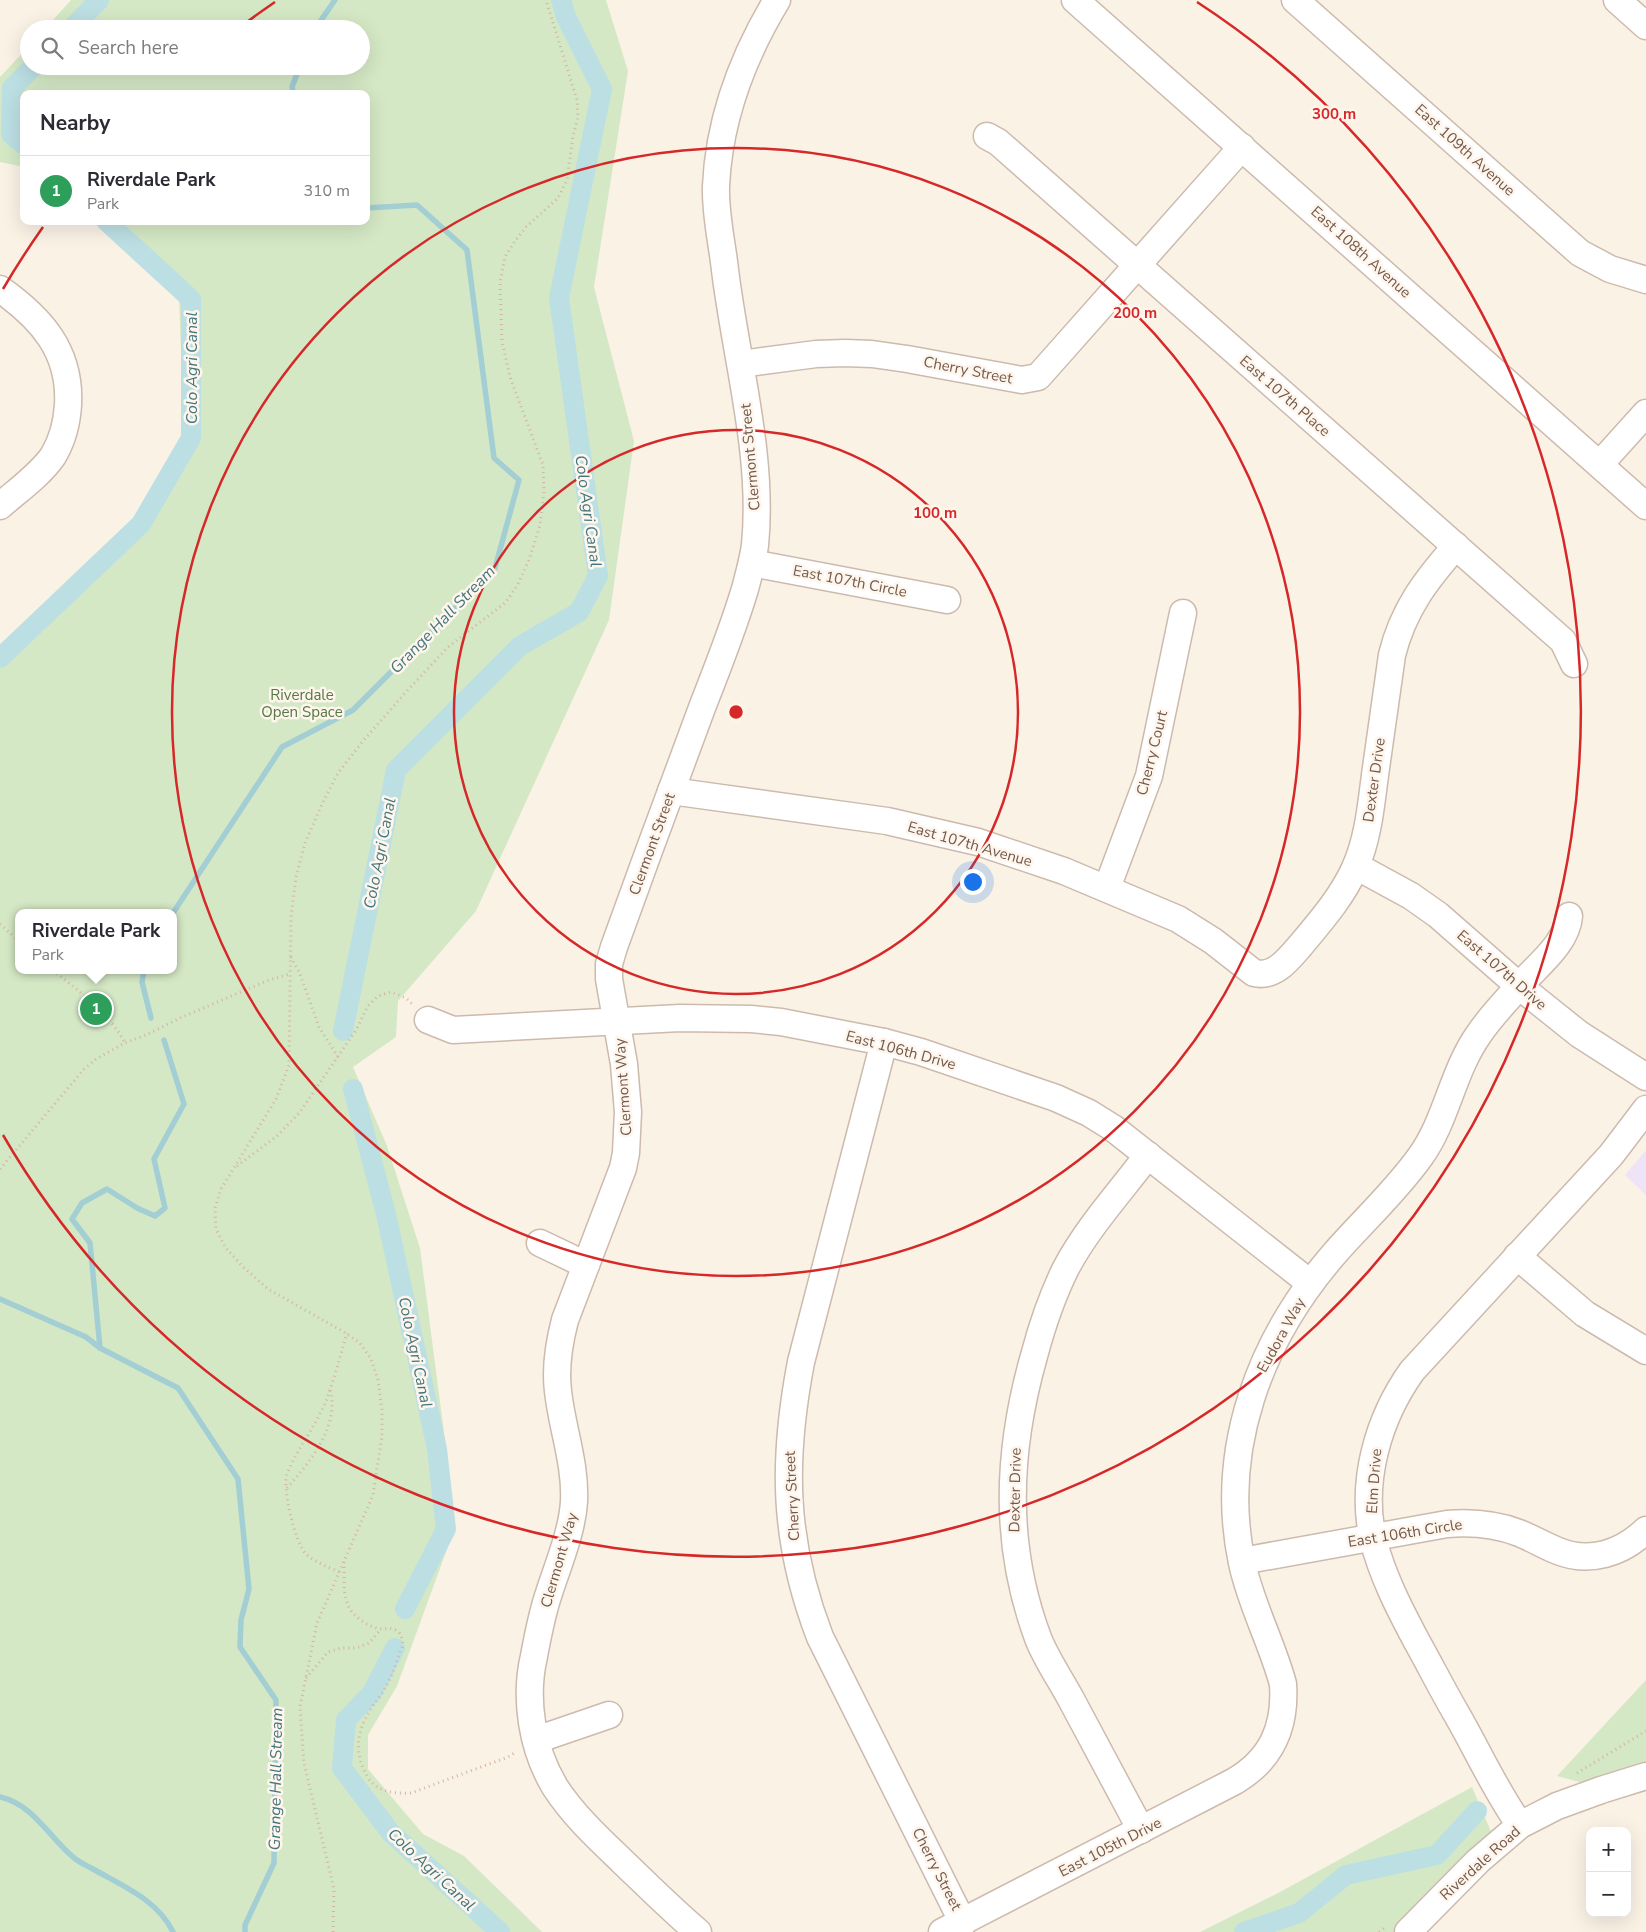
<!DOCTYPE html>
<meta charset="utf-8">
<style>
:root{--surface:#fff;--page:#f2f2f3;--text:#2b2b33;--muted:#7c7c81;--line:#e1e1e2;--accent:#d93025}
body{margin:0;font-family:"Nunito Sans",sans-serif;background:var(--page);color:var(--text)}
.controls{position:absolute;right:15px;bottom:15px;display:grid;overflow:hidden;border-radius:10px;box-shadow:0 5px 20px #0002}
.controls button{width:45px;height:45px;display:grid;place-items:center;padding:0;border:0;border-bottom:1px solid var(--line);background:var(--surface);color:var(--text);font:25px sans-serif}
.you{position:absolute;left:972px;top:881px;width:18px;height:18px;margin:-12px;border:4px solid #fff;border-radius:50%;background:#1a73e8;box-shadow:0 0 0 8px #1a73e833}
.badge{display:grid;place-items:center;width:32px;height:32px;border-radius:50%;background:var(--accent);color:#fff;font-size:16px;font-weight:700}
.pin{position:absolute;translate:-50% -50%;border:2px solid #fff;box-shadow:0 1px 5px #0006}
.popup{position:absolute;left:15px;top:909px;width:162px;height:65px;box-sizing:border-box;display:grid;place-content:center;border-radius:10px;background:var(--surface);filter:drop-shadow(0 1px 4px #0005);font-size:16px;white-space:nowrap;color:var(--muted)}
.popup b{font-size:19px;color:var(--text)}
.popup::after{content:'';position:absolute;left:50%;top:100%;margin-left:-10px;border:10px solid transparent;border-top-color:var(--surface)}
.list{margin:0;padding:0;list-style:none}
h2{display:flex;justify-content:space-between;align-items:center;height:65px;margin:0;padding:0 20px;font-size:21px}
h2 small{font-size:16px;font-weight:400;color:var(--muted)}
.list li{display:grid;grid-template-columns:32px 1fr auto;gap:15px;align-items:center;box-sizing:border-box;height:70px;padding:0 20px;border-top:1px solid var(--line)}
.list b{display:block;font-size:19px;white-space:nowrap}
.list p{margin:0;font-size:16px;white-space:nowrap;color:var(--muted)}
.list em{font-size:16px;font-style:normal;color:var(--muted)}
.icon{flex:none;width:28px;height:28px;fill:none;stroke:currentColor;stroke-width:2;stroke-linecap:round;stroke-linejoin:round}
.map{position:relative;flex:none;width:1646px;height:1932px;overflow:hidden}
.search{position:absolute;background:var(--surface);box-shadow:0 5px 20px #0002;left:20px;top:20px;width:350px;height:55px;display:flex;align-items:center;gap:12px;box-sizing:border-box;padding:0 18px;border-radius:28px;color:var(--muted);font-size:19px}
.panel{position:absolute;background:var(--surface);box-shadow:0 5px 20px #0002;left:20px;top:90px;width:350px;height:135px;border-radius:10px}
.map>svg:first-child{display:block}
</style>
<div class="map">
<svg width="1646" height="1932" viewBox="0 0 1646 1932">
<rect width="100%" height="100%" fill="#fbf2e6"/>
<polygon fill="#efe3f7" points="1646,1150 1646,1195 1625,1175"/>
<g fill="#d4e8c5" fill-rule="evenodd">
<path d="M71 0H606L628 71 594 287 634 441 609 620 476 911 398 1001 396 1037 353 1067 387 1146 420 1248 448 1463 454 1530 397 1686 368 1735V1769L423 1834 464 1856 542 1932H0V647L138 521 184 434 179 298 94 221H366V94H24V167L0 162V77L29 46V66H361V29H45ZM18 913H174V970H18Z"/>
<polygon points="1646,1680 1646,1764 1587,1784 1557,1776"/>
<polygon points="1472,1787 1495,1841 1405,1932 1200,1932 1280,1892"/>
</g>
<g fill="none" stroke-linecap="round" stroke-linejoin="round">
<g stroke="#a2ced4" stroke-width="5.5">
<polyline points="315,29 335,0"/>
<polyline points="294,94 292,87 300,66"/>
<polyline points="173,913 282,747 353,710 495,568 519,480 494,458 467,250 417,205 366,208"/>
<polyline points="144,970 142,982 151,1018"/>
<polyline points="164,1040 184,1104 154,1159 165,1208 155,1216 137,1208 107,1189 82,1203 72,1219 90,1243 100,1348 178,1388 238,1479 249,1589 241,1620 240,1647 276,1700 274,1863 245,1925 245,1932"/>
<polyline points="0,1299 86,1337 100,1348"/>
<path d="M0 1797C34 1805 48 1836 73 1857 78 1862 86 1865 93 1869 121 1885 158 1900 173 1932"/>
</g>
<g stroke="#bcdfe3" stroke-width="20">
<polyline points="71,29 99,0"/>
<polyline points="24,145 11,134 12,88 34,66"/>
<polyline points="0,658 141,524 191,438 191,299 106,221"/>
<polyline points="343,1031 396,770 520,646 579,612 598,576 559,298 602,89 566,17 561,0"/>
<polyline points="353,1089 386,1214 437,1449 446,1529 405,1609"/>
<polyline points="395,1648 372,1693 346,1720 342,1768 391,1833 500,1932"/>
<polyline points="1244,1932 1299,1913 1346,1875 1437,1855 1477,1811"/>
</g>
<g stroke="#ccbaad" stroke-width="29">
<g id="minor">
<polyline points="1075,0 1646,506"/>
<polyline points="1295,0 1580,253 1610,269 1646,280"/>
<polyline points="1617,0 1646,26"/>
<polyline points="987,136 998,142 1563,641 1574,664"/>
<path d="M0 289C41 318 71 351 68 405 67 422 62 441 53 456 40 475 17 491 0 506"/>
<polyline points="741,364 816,354 845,353 872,354 907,359 1022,380 1038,377 1242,147"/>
<polyline points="1600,464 1646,413"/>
<polyline points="752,563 947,600"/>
<path d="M671 791 887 821 978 842 1064 871 1178 919 1213 941 1254 973C1274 978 1288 960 1300 946 1320 922 1342 897 1355 868 1368 839 1371 806 1375 775 1381 735 1386 695 1392 655 1403 610 1426 580 1456 546"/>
<polyline points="1356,866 1411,896 1438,915 1519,986 1579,1034 1646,1077"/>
<polyline points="1107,888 1149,776 1183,613"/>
<polyline points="428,1020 453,1030 680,1018 751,1019 781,1022 884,1042 921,1052 1056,1098 1089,1113 1113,1128 1310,1283"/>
<path d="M884 1042 801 1362C782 1461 783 1541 820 1637L963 1923"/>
<polyline points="540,1243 586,1265"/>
<polyline points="1517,1256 1585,1314 1646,1351"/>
<path d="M1242 1561 1447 1524C1472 1522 1496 1524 1519 1533 1532 1538 1545 1546 1558 1551 1590 1564 1622 1553 1646 1530"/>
<polyline points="536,1740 609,1715"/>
<path d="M1520 1825C1495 1790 1478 1751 1456 1713 1442 1689 1430 1665 1416 1640 1399 1608 1382 1575 1373 1539 1360 1481 1378 1419 1412 1371L1611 1155 1646 1109"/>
<path d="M1141 1830C1118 1787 1095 1744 1072 1701 1061 1680 1046 1659 1038 1638 1003 1544 1007 1451 1034 1356 1042 1326 1052 1296 1066 1268 1087 1228 1121 1191 1148 1155"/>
<path d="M698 1932C672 1910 648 1886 623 1862 599 1839 573 1815 555 1787 532 1749 524 1699 534 1656 538 1635 542 1613 549 1593 558 1565 572 1532 574 1502 576 1464 562 1428 558 1391 555 1367 559 1343 565 1320L623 1168 626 1153 628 1112 624 1064 609 979V964L614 947C643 866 673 786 703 705 718 667 733 629 745 589 749 574 753 560 755 545 764 455 736 360 725 270 722 242 715 214 716 186 719 119 742 58 777 0"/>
<path d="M942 1932 1235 1781C1272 1759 1286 1727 1283 1684 1272 1643 1251 1605 1242 1563 1218 1449 1260 1339 1335 1253 1363 1221 1395 1192 1420 1157 1447 1120 1452 1072 1479 1034 1491 1016 1507 1000 1521 984 1538 965 1567 943 1569 916"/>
<polyline points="1408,1932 1478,1861 1520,1825 1557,1806 1601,1790 1646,1776"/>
</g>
</g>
<g stroke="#d3b4a2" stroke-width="3" stroke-dasharray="1 4" stroke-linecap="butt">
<polyline points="0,924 18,940"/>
<polyline points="291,957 300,974 319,1027 338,1057"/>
<path d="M53 970C79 992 109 1012 125 1043"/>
<polyline points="237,1166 277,1136 300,1112 356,1030 368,1006 378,996 391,992 406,998 414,1006"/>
<polyline points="0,1169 84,1069 96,1059 125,1043 148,1034 180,1018 269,980 290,974"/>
<path d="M287 1488C310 1462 340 1426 330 1390"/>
<path d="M344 1562C345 1575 342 1592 348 1605 352 1616 369 1628 382 1629 387 1629 392 1627 397 1631 402 1634 402 1640 403 1645 397 1659 393 1675 385 1688 382 1695 376 1700 372 1707 357 1730 353 1751 367 1776 376 1792 394 1794 411 1793L508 1757 516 1752"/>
<path d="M339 1572C329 1567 314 1562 306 1554 295 1543 282 1488 287 1474 297 1449 315 1427 325 1403 334 1381 340 1356 347 1333"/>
<polyline points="306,1678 328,1652 341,1648 356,1648 369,1643 381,1629"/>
<polyline points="1577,1773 1646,1731"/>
<polyline points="333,1932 334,1889 304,1763 300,1707 317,1623 373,1495 382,1436 382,1410 378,1380 371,1359 360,1343 344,1332 268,1289 242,1266 225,1247 216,1229 215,1208 221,1189 276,1099 289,1065 291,917 296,877 305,843 322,804 338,773 363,741 406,692 448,647 505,603 517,586 529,560 540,525 544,492 543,465 510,377 502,341 500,283 505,257 515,241 526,227 558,198 567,180 573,136 578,117 577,100 546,0"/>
<polyline points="1379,1932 1387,1926"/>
</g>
<use href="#minor" stroke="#fff" stroke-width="26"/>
</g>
<g fill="none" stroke="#d62828" stroke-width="2.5">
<circle cx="736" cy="712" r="282"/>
<circle cx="736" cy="712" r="564"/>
<path d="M3 289A846 846 0 0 1 43 227M239 28A846 846 0 0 1 275 2M1197 2A846 846 0 1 1 3 1135"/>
</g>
<g text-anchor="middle" stroke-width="5" stroke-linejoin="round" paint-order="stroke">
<g font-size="15" fill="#73594c" stroke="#fef6ec">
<text transform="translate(1465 150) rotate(42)" y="5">East 109th Avenue</text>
<text transform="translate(1361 252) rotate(42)" y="5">East 108th Avenue</text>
<text transform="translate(968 370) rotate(11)" y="5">Cherry Street</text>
<text transform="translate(1285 396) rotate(41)" y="5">East 107th Place</text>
<text transform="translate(750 457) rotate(-95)" y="5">Clermont Street</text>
<text transform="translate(850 581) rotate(11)" y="5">East 107th Circle</text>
<text transform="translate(1152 753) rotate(-76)" y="5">Cherry Court</text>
<text transform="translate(1374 780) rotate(-82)" y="5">Dexter Drive</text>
<text transform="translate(652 844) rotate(-70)" y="5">Clermont Street</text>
<text transform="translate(970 844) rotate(16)" y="5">East 107th Avenue</text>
<text transform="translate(1502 970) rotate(41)" y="5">East 107th Drive</text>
<text transform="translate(901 1050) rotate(15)" y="5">East 106th Drive</text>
<text transform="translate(623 1087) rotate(-94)" y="5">Clermont Way</text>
<text transform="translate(1281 1335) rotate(-61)" y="5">Eudora Way</text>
<text transform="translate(1374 1481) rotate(-86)" y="5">Elm Drive</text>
<text transform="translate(1015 1490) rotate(-89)" y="5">Dexter Drive</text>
<text transform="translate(792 1496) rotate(-93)" y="5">Cherry Street</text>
<text transform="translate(1405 1533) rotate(-9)" y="5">East 106th Circle</text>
<text transform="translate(559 1560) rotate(-74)" y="5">Clermont Way</text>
<text transform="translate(1110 1847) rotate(-27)" y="5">East 105th Drive</text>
<text transform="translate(1480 1863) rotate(-42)" y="5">Riverdale Road</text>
<text transform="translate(937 1869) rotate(63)" y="5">Cherry Street</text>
</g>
<g font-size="15" fill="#557845" stroke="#fef6ec">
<text x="302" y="700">Riverdale<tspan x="302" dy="17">Open Space</tspan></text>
</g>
<g font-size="16" font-style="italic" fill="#44767e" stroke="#fef6ec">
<text transform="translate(191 368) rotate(-90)" y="6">Colo Agri Canal</text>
<text transform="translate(589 511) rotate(82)" y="6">Colo Agri Canal</text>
<text transform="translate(442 619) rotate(-46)" y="6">Grange Hall Stream</text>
<text transform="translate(379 853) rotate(-79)" y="6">Colo Agri Canal</text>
<text transform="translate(416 1352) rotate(78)" y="6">Colo Agri Canal</text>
<text transform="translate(275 1779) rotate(-89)" y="6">Grange Hall Stream</text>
<text transform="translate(432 1869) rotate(43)" y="6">Colo Agri Canal</text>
</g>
</g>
<circle cx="736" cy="712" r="8" fill="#d62828" stroke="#fef6ec" stroke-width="2.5"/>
<g font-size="15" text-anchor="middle" font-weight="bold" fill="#d62828" stroke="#fef6ec" stroke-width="5" stroke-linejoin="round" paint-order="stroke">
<text x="1334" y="119">300 m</text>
<text x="1135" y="318">200 m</text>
<text x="935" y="518">100 m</text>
</g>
</svg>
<div class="controls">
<button>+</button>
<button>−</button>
</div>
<div class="you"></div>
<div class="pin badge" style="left:96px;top:1009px;background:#2e9e5b">1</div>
<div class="popup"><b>Riverdale Park</b>Park</div>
<div class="search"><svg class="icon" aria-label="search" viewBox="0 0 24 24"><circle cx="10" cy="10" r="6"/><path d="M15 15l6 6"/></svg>Search here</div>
<section class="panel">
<h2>Nearby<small></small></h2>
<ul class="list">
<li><span class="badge" style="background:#2e9e5b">1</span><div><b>Riverdale Park</b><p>Park</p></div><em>310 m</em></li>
</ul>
</section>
</div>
